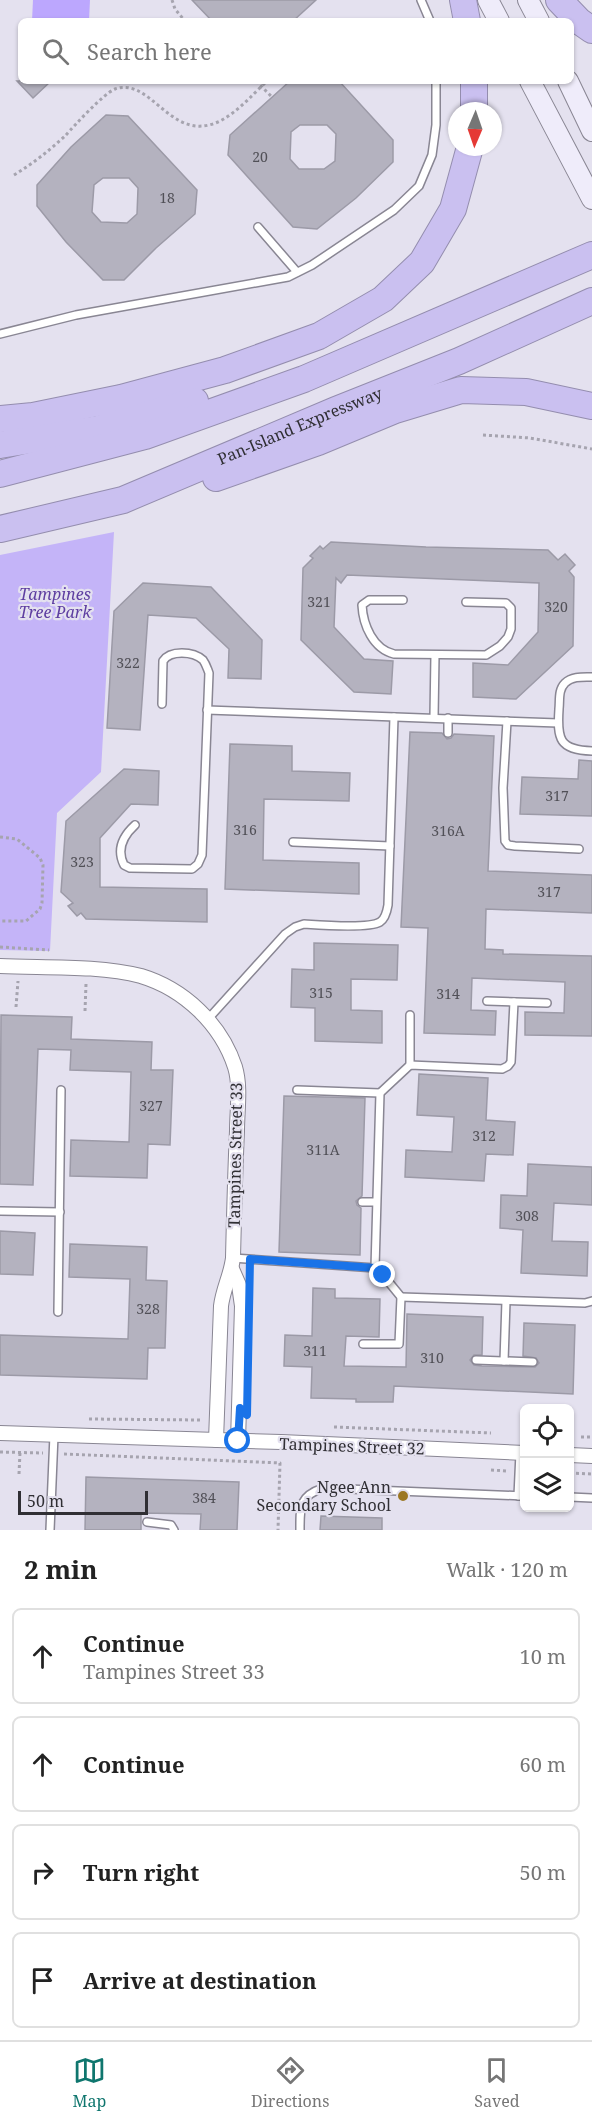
<!DOCTYPE html>
<meta charset="utf-8">
<style>
:root{--surface:#fff;--page:#f2f2f2;--text:#222;--muted:#767676;--line:#e0e0e0;--accent:#0f766e}
body{margin:0;font-family:"Noto Serif",serif;background:var(--page);color:var(--text)}
.controls{position:absolute;right:18px;bottom:18px;display:grid;overflow:hidden;border-radius:9px;box-shadow:0 2px 4px #0004}
.controls button{width:54px;height:54px;display:grid;place-items:center;padding:0;border:0;border-bottom:2px solid var(--line);background:var(--surface);color:var(--text);font:30px sans-serif}
.compass{position:absolute;left:448px;top:102px;width:54px;height:54px;border-radius:50%;background:var(--surface);box-shadow:0 2px 4px #0004;rotate:182deg}
.scale{position:absolute;left:18px;bottom:15px;width:130px;box-sizing:border-box;padding-left:6px;border:3px solid #302f34;border-top:0;font-size:16px;line-height:21px;white-space:nowrap;color:#302f34;-webkit-text-stroke:4px #e4e1ef;paint-order:stroke}
.stop{position:absolute;width:18px;height:18px;margin:-14px;border:4px solid #1a73e8;border-radius:50%;background:#fff}
.stop.end{background:#1a73e8;border-color:#fff;box-shadow:0 2px 6px #0008}
.list{margin:0;padding:0;list-style:none}
h2{display:flex;justify-content:space-between;align-items:center;height:78px;margin:0;padding:0 24px;font-size:26px}
h2 small{font-size:20px;font-weight:400;color:var(--muted)}
.list li{display:grid;grid-template-columns:39px 1fr auto;gap:18px;align-items:center;box-sizing:border-box;height:96px;margin:0 12px 12px;padding:0 12px;border:2px solid var(--line);border-radius:9px}
.list b{display:block;font-size:22px;white-space:nowrap}
.list p{margin:0;font-size:20px;white-space:nowrap;color:var(--muted)}
.list em{font-size:20px;font-style:normal;color:var(--muted)}
.icon{flex:none;width:33px;height:33px;fill:none;stroke:currentColor;stroke-width:2;stroke-linecap:round;stroke-linejoin:round}
.map{position:relative;flex:none;width:592px;height:1530px;overflow:hidden}
.search{position:absolute;background:var(--surface);box-shadow:0 2px 4px #0004;left:18px;right:18px;top:18px;height:66px;display:flex;align-items:center;gap:15px;box-sizing:border-box;padding:0 21px;border-radius:9px;color:var(--muted);font-size:22px}
.sheet{height:510px;background:var(--surface)}
nav{display:flex;justify-content:space-around;align-items:center;box-sizing:border-box;height:84px;border-top:2px solid var(--line);background:var(--surface);font-size:16px;color:var(--muted)}
nav a{display:grid;justify-items:center;gap:3px}
nav .on{color:var(--accent)}
.map>svg:first-child{display:block}
</style>
<div class="map">
<svg width="592" height="1530" viewBox="0 0 592 1530">
<rect width="100%" height="100%" fill="#e4e1ef"/>
<polygon fill="#c4b4f8" points="114,532 101,772 57,813 50,951 0,950 0,555"/>
<polygon fill="#bca7fe" points="33,0 90,0 89,21 32,21"/>
<g fill="#b4b2bf" stroke="#9c9aa7" stroke-width="1.5" fill-rule="evenodd">
<polygon points="192,0 316,0 293,21 212,21"/>
<polygon points="17,81 51,81 33,98"/>
<path d="M290 81H339L393 140V162L356 198 317 229 293 227 228 155 230 135ZM300 125H327L336 134 335 161 324 169H299L290 159 291 132Z"/>
<path d="M106 115 128 116 197 190 195 214 156 248 124 280H103L66 242 37 206V185L71 147ZM103 178H129L138 188 137 214 127 223 101 222 92 212 94 185Z"/>
<polygon points="331,542 426,547 548,550 558,560 565,554 575,565 569,571 574,577 573,646 516,699 473,697 473,663 508,665 538,632 539,583 347,575 341,583 336,578 334,627 364,659 393,661 391,694 354,692 301,640 303,568 313,558 310,556 320,546 323,549"/>
<polygon points="143,583 211,587 262,640 261,679 228,678 229,649 196,618 148,615 140,730 107,728 114,611"/>
<polygon points="410,732 442,733 447,739 451,738 454,734 494,736 488,871 592,875 592,913 486,909 485,949 503,950 503,954 592,956 592,1036 525,1035 525,1012 564,1013 565,982 472,978 471,1010 496,1011 495,1035 424,1033 428,928 401,927"/>
<polygon points="230,744 292,746 292,771 350,773 349,801 264,799 263,860 359,863 359,894 225,889"/>
<polygon points="579,760 592,761 592,816 520,814 522,777 578,779"/>
<polygon points="124,769 159,771 158,805 131,804 100,838 100,887 207,889 207,922 86,919 81,913 77,916 68,906 73,903 61,892 66,821"/>
<polygon points="314,943 398,945 397,980 351,979 351,1010 382,1011 382,1043 315,1041 315,1008 291,1007 292,969 314,970"/>
<polygon points="1,1015 72,1017 71,1039 152,1042 151,1070 173,1070 170,1145 148,1144 147,1178 70,1176 71,1140 129,1142 131,1072 70,1070 71,1050 38,1049 33,1185 0,1184"/>
<polygon points="419,1074 488,1078 486,1120 515,1122 513,1155 486,1154 484,1181 405,1177 406,1150 452,1152 454,1117 417,1115"/>
<polygon points="284,1096 365,1098 362,1196 356,1201 357,1205 361,1208 360,1255 279,1252"/>
<polygon points="528,1164 592,1167 592,1205 554,1203 552,1241 588,1242 587,1276 521,1273 523,1230 500,1228 501,1195 527,1196"/>
<polygon points="0,1231 35,1233 33,1275 0,1274"/>
<polygon points="70,1244 147,1247 146,1280 167,1281 165,1348 148,1348 147,1379 0,1375 0,1335 128,1339 130,1279 69,1277"/>
<polygon points="313,1288 335,1289 335,1298 380,1299 379,1337 346,1336 344,1366 406,1367 407,1314 483,1317 482,1355 474,1355 470,1360 474,1365 482,1366 535,1367 539,1363 536,1358 523,1356 524,1323 575,1325 573,1394 394,1386 393,1402 356,1402 356,1399 311,1398 312,1367 284,1366 285,1335 312,1336"/>
<polygon points="86,1477 239,1482 237,1530 200,1530 201,1514 141,1513 141,1530 85,1530"/>
<polygon points="321,1516 382,1518 382,1530 320,1530"/>
</g>
<g fill="none" stroke-linecap="round" stroke-linejoin="round">
<g stroke="#898693" stroke-width="10">
<g id="service">
<polyline points="421,0 430,21"/>
<polyline points="258,227 297,272"/>
<polyline points="0,334 76,315 288,277 312,265 394,210 419,186 432,155 436,125 436,81"/>
<path d="M403 600H369L362 605C363 625 373 649 394 654L486 655 500 646 508 637 511 629V608L506 603 466 602"/>
<path d="M592 677C583 677 572 676 565 683 558 690 560 700 559 709 557 739 559 750 592 751"/>
<polyline points="207,710 558,723"/>
<polyline points="434,717 435,655"/>
<polyline points="507,721 503,788 505,841 508,845 515,846 579,849"/>
<polyline points="448,733 448,718"/>
<path d="M135 825C123 836 116 849 124 865L130 868 192 869 198 864 202 855 209 673C207 668 206 664 203 660 193 651 170 650 163 661L162 704"/>
<polyline points="293,842 390,846"/>
<polyline points="487,1001 547,1003"/>
<path d="M208 1019 285 934 295 927 304 924C319 925 369 929 380 922 385 919 387 911 388 905L394 717"/>
<polyline points="410,1065 410,1015"/>
<polyline points="297,1090 380,1093"/>
<polyline points="362,1202 376,1202"/>
<polyline points="0,1211 60,1212"/>
<polyline points="233,1258 375,1268 383,1275 401,1297 399,1344 363,1344"/>
<polyline points="375,1268 380,1093 410,1065 502,1069 508,1066 511,1062 514,1002"/>
<polyline points="401,1297 585,1303 592,1301"/>
<polyline points="58,1312 61,1090"/>
<polyline points="476,1360 533,1362"/>
<polyline points="504,1361 506,1301"/>
<polyline points="518,1496 520,1453"/>
<polyline points="570,1497 592,1498"/>
<polyline points="147,1522 171,1525 174,1530"/>
<polyline points="50,1530 54,1435"/>
<path d="M300 1530C300 1507 299 1496 323 1488L524 1496"/>
</g>
</g>
<g stroke="#898693" stroke-width="16">
<g id="minor">
<path d="M0 966C44 968 99 965 141 976 184 989 221 1024 235 1067 241 1087 237 1110 237 1131 235 1173 234 1216 233 1258 231 1275 223 1289 221 1306L216 1440"/>
<polyline points="232,1269 239,1285 242,1306 238,1441"/>
<polyline points="0,1433 281,1442 524,1453"/>
<polyline points="570,1455 592,1456"/>
</g>
</g>
<g stroke="#898693" stroke-width="22">
<g id="secondary">
<polyline points="488,0 499,21"/>
<polyline points="528,0 539,21"/>
<polyline points="530,81 592,199"/>
<polyline points="568,81 592,131"/>
</g>
</g>
<g stroke="#948dae" stroke-width="28">
<g id="motorway">
<polyline points="463,0 467,21"/>
<polyline points="559,0 579,21 592,30"/>
<polyline points="474,81 474,111"/>
<polyline points="0,419 33,416 121,398 225,370 319,336 383,299 422,262 453,209 470,147"/>
<polyline points="0,445 98,429 195,401"/>
<polyline points="0,474 145,436 304,379 592,255"/>
<polyline points="216,478 318,442 395,410 461,390 526,392 592,406"/>
<path id="s1" d="M0 529 123 500 336 410 459 361 592 301"/>
</g>
</g>
<g stroke="#a6a4af" stroke-width="3" stroke-dasharray="3 3" stroke-linecap="butt">
<polyline points="172,0 175,9 185,21"/>
<polyline points="256,81 272,97"/>
<path d="M14 175C32 164 49 151 65 136 75 125 103 94 115 89 149 77 168 135 209 125 231 120 251 96 267 81"/>
<polyline points="483,435 530,438 592,449"/>
<polyline points="0,837 17,839 40,858 43,865 42,903 40,909 26,921 0,921"/>
<polyline points="0,947 49,950"/>
<polyline points="16,1007 18,981"/>
<polyline points="85,1011 86,984"/>
<polyline points="89,1419 202,1420"/>
<polyline points="334,1427 491,1433"/>
<polyline points="581,1437 592,1437"/>
<polyline points="0,1452 43,1453"/>
<polyline points="64,1454 280,1463 278,1530"/>
<polyline points="491,1470 507,1471"/>
<polyline points="570,1473 592,1474"/>
<polyline points="19,1474 20,1452"/>
</g>
<use href="#service" stroke="#fff" stroke-width="7"/>
<use href="#minor" stroke="#fff" stroke-width="14"/>
<use href="#secondary" stroke="#efecfa" stroke-width="20"/>
<use href="#motorway" stroke="#cac0f0" stroke-width="26"/>
</g>
<g fill="none" stroke-linecap="round" stroke-linejoin="round">
<polyline stroke="#1a73e8" stroke-width="8" points="238,1441 240,1408 247,1415 250,1259 375,1268 383,1275"/>
</g>
<circle fill="#9c7824" stroke="#e4e1ef" stroke-width="2" cx="403" cy="1496" r="6"/>
<g text-anchor="middle" stroke-width="4.5" stroke-linejoin="round" paint-order="stroke">
<g font-size="14" fill="#515057">
<text x="260" y="162">20</text>
<text x="167" y="203">18</text>
<text x="319" y="607">321</text>
<text x="556" y="612">320</text>
<text x="128" y="668">322</text>
<text x="557" y="801">317</text>
<text x="245" y="835">316</text>
<text x="448" y="836">316A</text>
<text x="82" y="867">323</text>
<text x="549" y="897">317</text>
<text x="321" y="998">315</text>
<text x="448" y="999">314</text>
<text x="151" y="1111">327</text>
<text x="484" y="1141">312</text>
<text x="323" y="1155">311A</text>
<text x="527" y="1221">308</text>
<text x="148" y="1314">328</text>
<text x="315" y="1356">311</text>
<text x="432" y="1363">310</text>
<text x="204" y="1503">384</text>
</g>
<g font-size="16" fill="#302f34" stroke="#e4e1ef">
<text dy="6" stroke="none"><textPath href="#s1" startOffset="318">Pan-Island Expressway</textPath></text>
<text transform="translate(235 1155) rotate(-89)" y="6">Tampines Street 33</text>
<text transform="translate(352 1446) rotate(2)" y="6">Tampines Street 32</text>
</g>
<g font-size="16" font-style="italic" fill="#5e3ea1" stroke="#e4e1ef">
<text x="55" y="600">Tampines<tspan x="55" dy="18">Tree Park</tspan></text>
</g>
<g font-size="16" fill="#302f34" stroke="#e4e1ef" text-anchor="end">
<text x="391" y="1493">Ngee Ann<tspan x="391" dy="18">Secondary School</tspan></text>
</g>
</g>
</svg>
<div class="controls">
<button><svg class="icon" aria-label="locate" viewBox="0 0 24 24"><circle cx="12" cy="12" r="6"/><path d="M12 2v4M12 18v4M2 12h4M18 12h4"/></svg></button>
<button><svg class="icon" aria-label="layers" viewBox="0 0 24 24"><path d="M12 4l9 5-9 5-9-5zM3 14l9 5 9-5"/></svg></button>
</div>
<svg class="compass" viewBox="-18 -18 36 36"><path d="M0-13l5 13h-10z" fill="#e53935"/><path d="M0 13l5-13h-10z" fill="#767676"/></svg>
<div class="scale">50 m</div>
<div class="stop" style="left:238px;top:1441px"></div>
<div class="stop end" style="left:383px;top:1275px"></div>
<div class="search"><svg class="icon" aria-label="search" viewBox="0 0 24 24"><circle cx="10" cy="10" r="6"/><path d="M15 15l6 6"/></svg>Search here</div>
</div>
<section class="sheet">
<h2>2 min<small>Walk · 120 m</small></h2>
<ul class="list">
<li><svg class="icon" aria-label="ahead" viewBox="0 0 24 24"><path d="M12 20V5M6 11l6-6 6 6"/></svg><div><b>Continue</b><p>Tampines Street 33</p></div><em>10 m</em></li>
<li><svg class="icon" aria-label="ahead" viewBox="0 0 24 24"><path d="M12 20V5M6 11l6-6 6 6"/></svg><div><b>Continue</b></div><em>60 m</em></li>
<li><svg class="icon" aria-label="right" viewBox="0 0 24 24"><path d="M7 20v-9h11M14 6l5 5-5 5"/></svg><div><b>Turn right</b></div><em>50 m</em></li>
<li><svg class="icon" aria-label="arrive" viewBox="0 0 24 24"><path d="M6 21V4h12l-3 4 3 4H6"/></svg><div><b>Arrive at destination</b></div></li>
</ul>
</section>
<nav>
<a class="on"><svg class="icon" aria-label="map" viewBox="0 0 24 24"><path d="M3 6l6-2 6 2 6-2v14l-6 2-6-2-6 2zM9 4v14M15 6v14"/></svg>Map</a>
<a><svg class="icon" aria-label="directions" viewBox="0 0 24 24"><path d="M12 3l9 9-9 9-9-9zM9 14v-3h6M13 9l2 2-2 2"/></svg>Directions</a>
<a><svg class="icon" aria-label="saved" viewBox="0 0 24 24"><path d="M7 4h10v16l-5-4-5 4z"/></svg>Saved</a>
</nav>
